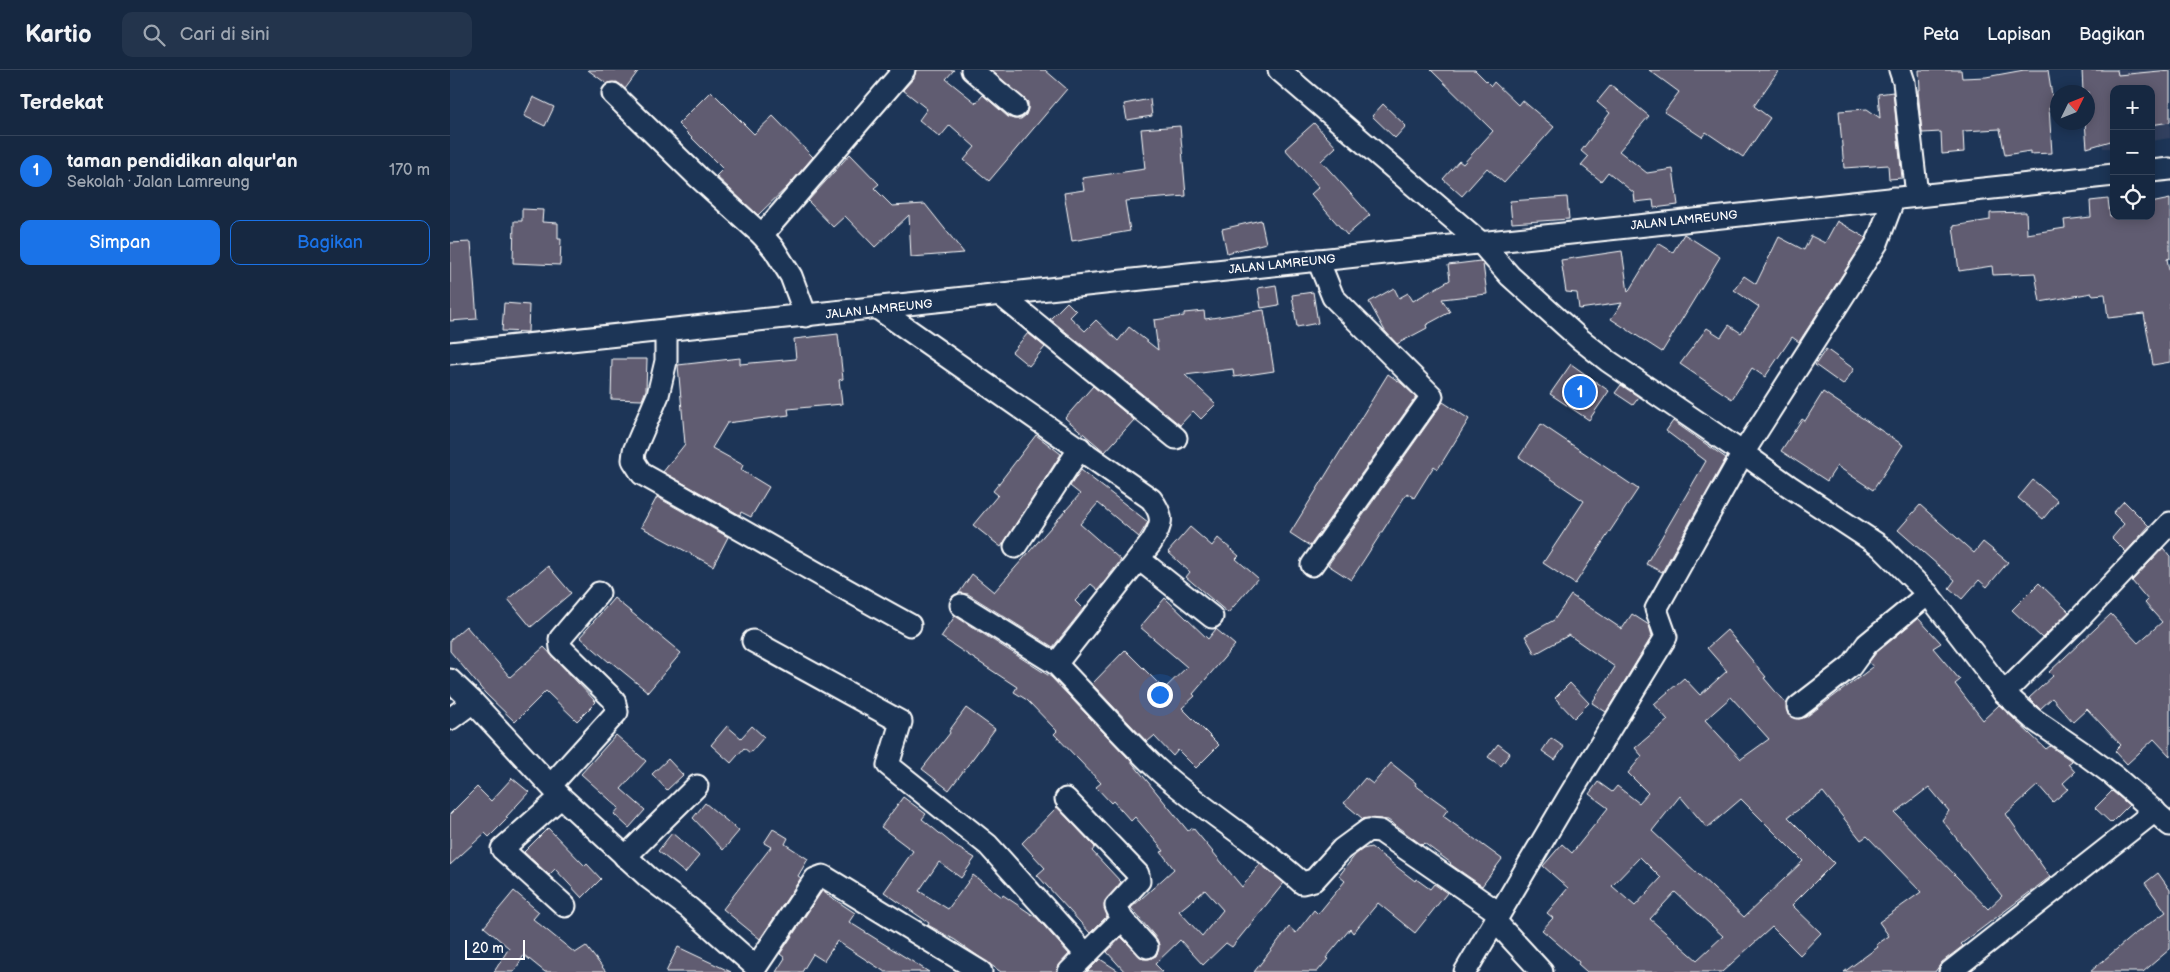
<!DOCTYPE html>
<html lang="id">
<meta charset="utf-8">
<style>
:root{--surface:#162841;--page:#23344c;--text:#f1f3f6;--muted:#9ea6b1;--line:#35445a;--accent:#1a73e8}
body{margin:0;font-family:"Balsamiq Sans",sans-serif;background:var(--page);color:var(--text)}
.controls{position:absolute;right:15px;top:15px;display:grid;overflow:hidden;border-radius:10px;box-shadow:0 2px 12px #0003}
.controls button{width:45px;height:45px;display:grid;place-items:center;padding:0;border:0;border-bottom:1px solid var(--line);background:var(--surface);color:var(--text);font:25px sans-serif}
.compass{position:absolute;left:1600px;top:15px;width:45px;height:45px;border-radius:50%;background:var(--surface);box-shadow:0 2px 12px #0003;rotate:47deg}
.scale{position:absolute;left:15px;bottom:12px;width:60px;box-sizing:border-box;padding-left:5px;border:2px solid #fff;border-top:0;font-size:14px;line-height:18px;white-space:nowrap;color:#fff;-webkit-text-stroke:4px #1d3557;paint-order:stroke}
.you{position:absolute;left:709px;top:624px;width:18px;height:18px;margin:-12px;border:4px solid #fff;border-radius:50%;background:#1a73e8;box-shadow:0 0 0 8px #1a73e833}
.badge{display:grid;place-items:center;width:32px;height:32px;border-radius:50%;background:var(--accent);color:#fff;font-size:16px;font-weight:700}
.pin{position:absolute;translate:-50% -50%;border:2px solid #fff;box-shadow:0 1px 5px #0006}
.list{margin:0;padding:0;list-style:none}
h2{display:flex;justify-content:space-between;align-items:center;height:65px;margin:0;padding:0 20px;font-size:21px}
h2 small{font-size:16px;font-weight:400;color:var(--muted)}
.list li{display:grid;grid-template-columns:32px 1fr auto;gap:15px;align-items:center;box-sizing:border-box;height:70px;padding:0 20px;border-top:1px solid var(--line)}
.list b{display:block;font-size:19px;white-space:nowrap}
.list p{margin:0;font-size:16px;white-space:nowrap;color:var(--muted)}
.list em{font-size:16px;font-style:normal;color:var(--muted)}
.actions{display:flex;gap:10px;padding:15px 20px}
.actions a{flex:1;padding:11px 0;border:1px solid var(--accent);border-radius:10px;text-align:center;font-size:18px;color:var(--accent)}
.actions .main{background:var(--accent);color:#fff}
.icon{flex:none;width:28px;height:28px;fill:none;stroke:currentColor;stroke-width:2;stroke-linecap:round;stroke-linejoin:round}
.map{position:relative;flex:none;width:1720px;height:902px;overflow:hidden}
header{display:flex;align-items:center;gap:30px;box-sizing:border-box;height:70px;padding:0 25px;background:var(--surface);border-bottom:1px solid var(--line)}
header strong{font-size:24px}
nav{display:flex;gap:28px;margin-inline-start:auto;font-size:18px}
.search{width:350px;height:45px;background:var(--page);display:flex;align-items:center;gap:12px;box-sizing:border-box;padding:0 18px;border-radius:10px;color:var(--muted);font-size:19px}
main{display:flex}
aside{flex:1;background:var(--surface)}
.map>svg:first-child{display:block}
</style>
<header>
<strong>Kartio</strong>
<div class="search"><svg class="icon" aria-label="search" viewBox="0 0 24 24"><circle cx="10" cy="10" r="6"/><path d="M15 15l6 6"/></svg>Cari di sini</div>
<nav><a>Peta</a><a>Lapisan</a><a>Bagikan</a></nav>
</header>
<main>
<aside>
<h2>Terdekat<small></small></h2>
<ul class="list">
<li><span class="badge">1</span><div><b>taman pendidikan alqur'an</b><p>Sekolah · Jalan Lamreung</p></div><em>170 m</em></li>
</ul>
<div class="actions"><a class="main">Simpan</a><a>Bagikan</a></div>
</aside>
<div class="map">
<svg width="1720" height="902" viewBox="0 0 1720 902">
<rect width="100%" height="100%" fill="#1d3557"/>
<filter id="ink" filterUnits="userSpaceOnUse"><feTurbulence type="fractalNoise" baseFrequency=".02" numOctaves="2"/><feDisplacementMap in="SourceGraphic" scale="10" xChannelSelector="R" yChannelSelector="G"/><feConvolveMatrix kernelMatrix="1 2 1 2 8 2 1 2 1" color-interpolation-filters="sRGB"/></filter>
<g filter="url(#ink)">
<polygon fill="#31415f" points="1641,0 1720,0 1720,68 1701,71 1701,19 1664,19 1664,78 1653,78"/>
<g fill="#615c71" stroke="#fff" fill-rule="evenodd">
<polygon points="138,0 189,0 175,19 167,12 157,14"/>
<polygon points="466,0 504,0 496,9 526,33 533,25 558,47 564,49 571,49 576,45 578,39 578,32 541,0 595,0 617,19 539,111 514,90 525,77 500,55 490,67 469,50 477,39 453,20 464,8"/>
<polygon points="981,0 1025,0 1041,16 1044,12 1068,35 1072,30 1104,57 1054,113 1037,98 1012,126 993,109 1009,91 1013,94 1043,61"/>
<polygon points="1199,0 1329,0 1304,36 1320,48 1293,87 1256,62 1252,67 1214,42 1229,22"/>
<polygon points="1469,0 1511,0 1512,8 1536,7 1574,0 1598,0 1604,38 1599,38 1602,83 1580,84 1580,81 1555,85 1550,59 1513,61 1514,82 1492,84 1491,62 1472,63 1468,20 1470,20"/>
<polygon points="1632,0 1667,0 1668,5 1720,0 1720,52 1701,55 1701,19 1664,19 1664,70 1637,78 1635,52 1638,52 1638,22 1633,22"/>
<polygon points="1161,15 1199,46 1169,81 1197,103 1223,99 1228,135 1204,138 1203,130 1185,132 1184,123 1158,102 1151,111 1131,95 1138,87 1131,81 1160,43 1147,32"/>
<polygon points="261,21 304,64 323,46 363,87 338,116 308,145 266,106 273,99 228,54"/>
<polygon points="1443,22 1452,108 1439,109 1438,95 1394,98 1389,41 1417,39 1430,48 1428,24"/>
<polygon points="83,27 104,37 95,56 74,46"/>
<polygon points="700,29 702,46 677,50 674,34"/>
<polygon points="933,34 956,56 945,68 922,46"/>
<polygon points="864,53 886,77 871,91 920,145 897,165 861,124 869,117 835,79"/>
<polygon points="730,56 736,126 675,131 680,161 622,171 614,123 634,120 632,108 695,99 691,59"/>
<polygon points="400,84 429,114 424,118 442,136 475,134 514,183 461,187 459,145 425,177 395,146 383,157 358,131"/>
<polygon points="1117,127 1119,149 1062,153 1060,131"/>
<polygon points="1658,129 1660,146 1701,146 1701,133 1720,129 1720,188 1717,189 1720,205 1720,292 1703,295 1694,244 1658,248 1655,224 1642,225 1642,223 1590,232 1585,203 1543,205 1542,196 1509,201 1503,156 1540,150 1540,143 1576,142 1577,164 1615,158 1614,150 1641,147 1640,131"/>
<polygon points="72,139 93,140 92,152 108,153 108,169 111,169 110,195 63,193 64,151 72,151"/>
<polygon points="811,150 816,173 777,183 772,159"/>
<polygon points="1387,151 1416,168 1349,272 1342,267 1315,307 1302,298 1282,329 1230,294 1257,258 1271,267 1279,255 1291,263 1309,237 1284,220 1294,206 1306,214 1329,167 1354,180 1361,166 1375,173"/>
<polygon points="1234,164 1270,187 1212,282 1161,249 1172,233 1129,239 1127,223 1116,222 1111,190 1172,181 1178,222 1208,173 1223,182"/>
<polygon points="21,172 27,249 0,251 0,173"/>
<polygon points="1030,191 1033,194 1037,224 992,229 1000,242 976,255 977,258 947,274 935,261 919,232 944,218 949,228 958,223 963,231 1000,210 998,195"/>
<polygon points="826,215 829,235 811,238 808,218"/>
<polygon points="863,222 868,253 847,257 842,225"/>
<polygon points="617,232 626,241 620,247 635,261 646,250 668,271 679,257 708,280 704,250 734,246 734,243 754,241 755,249 814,240 824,301 784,307 783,299 735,305 766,334 751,349 743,341 730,355 600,249"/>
<polygon points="54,233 79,235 78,262 52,261"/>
<polygon points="578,263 595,277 579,296 562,282"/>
<polygon points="388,264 393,309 389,310 392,334 338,339 339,345 277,353 262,378 293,395 291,400 319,417 301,447 291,442 290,445 213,402 235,374 228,295 290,288 290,294 346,289 344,269"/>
<polygon points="1376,279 1404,299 1393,315 1365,295"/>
<polygon points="162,289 197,289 196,320 192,330 161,329"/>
<polygon points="1121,294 1159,321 1139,350 1100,324"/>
<polygon points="938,304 951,313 966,327 860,476 840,463"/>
<polygon points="1171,315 1189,327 1183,335 1165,323"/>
<polygon points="643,316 684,350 655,382 615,348"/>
<polygon points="1373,322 1453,375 1423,420 1387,396 1377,411 1331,381 1352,349 1355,351"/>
<polygon points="993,332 1019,349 988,399 984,396 964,428 957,423 901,510 878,495"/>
<polygon points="1223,351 1276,388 1212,502 1196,494 1256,391 1216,361"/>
<polygon points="1091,354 1188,419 1125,514 1093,493 1134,431 1069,387"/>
<polygon points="586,365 611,384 551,477 523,455 548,425 543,421"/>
<polygon points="631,400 698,452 689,467 648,433 630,454 671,490 648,520 641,514 625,531 633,539 603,577 518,524 509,523 522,504 544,522 630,424 620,416"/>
<polygon points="1583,410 1608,431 1593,449 1568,428"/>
<polygon points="207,427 278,467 263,496 191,457"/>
<polygon points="1674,431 1699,456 1676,482 1662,468 1674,454 1663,443"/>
<polygon points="1470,435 1524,483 1533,472 1558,492 1537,517 1529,510 1512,529 1499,518 1505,510 1448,460"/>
<polygon points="740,457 762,476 768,468 789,486 786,489 808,508 778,543 736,507 740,502 718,482"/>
<polygon points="1713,478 1720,486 1720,686 1704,669 1677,694 1665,681 1671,675 1637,639 1623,652 1602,628 1590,639 1579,628 1603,606 1599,602 1661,544 1688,573 1712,552 1695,533 1698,530 1682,511"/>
<polygon points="98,496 121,523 81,557 58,529"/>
<polygon points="1589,513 1619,542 1592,568 1562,540"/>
<polygon points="1121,525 1172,559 1182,544 1199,555 1202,566 1156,642 1142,633 1165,597 1119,565 1085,584 1075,566 1104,550"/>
<polygon points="164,528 231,583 198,622 160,591 159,592 130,567"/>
<polygon points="715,528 758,569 766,559 785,575 743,624 745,626 732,638 769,675 746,698 728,680 723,686 704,666 697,672 642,614 675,580 714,619 737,597 690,557"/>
<path d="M505 546 601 607 680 690 738 761 743 758 792 817 810 794 834 813 782 877 776 873 753 895 730 870 705 894 713 902H675L657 882 671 867 693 889H699L706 886 709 875 707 869 681 838 724 799 711 782 714 781 685 747 681 751 663 731 661 733 646 717 651 713 604 664 607 661 577 630 564 622 567 617 491 567ZM755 820 773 840 752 866 729 841Z"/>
<path d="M1468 548 1491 573 1483 578 1510 610 1505 614 1533 650 1549 635 1596 679 1600 676 1622 691 1618 694 1625 702 1613 713 1618 719 1603 732 1588 715 1556 744 1600 807 1511 874 1513 876 1492 892 1485 902H1394L1428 877 1426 875 1439 866 1429 852 1471 822 1417 766 1411 770 1373 722 1338 747 1384 793 1342 835 1371 863 1350 885 1322 857 1272 902H1137L1128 894 1129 892 1092 860 1103 848 1097 843 1118 818 1093 796 1112 774 1122 783 1158 738 1139 724 1148 712 1162 722 1167 716 1189 733 1198 723 1178 703 1192 686 1185 678 1218 650 1204 634 1234 608 1250 625 1277 601 1257 578 1277 560 1316 607 1314 608 1336 634 1338 645 1349 649 1356 647 1423 597 1419 592 1426 583ZM1281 627 1319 669 1291 689 1255 650ZM1479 717 1499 741 1492 750 1552 826 1538 839 1445 743ZM1230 726 1257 758 1291 729 1353 791 1294 847 1202 761ZM1190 787 1211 808 1185 836 1162 816ZM1225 822 1273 866 1247 890 1200 849Z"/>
<polygon points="16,556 60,607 94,577 146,632 127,651 96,621 65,652 35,623 0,581 0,570"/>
<polygon points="1120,613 1139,633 1124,648 1105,628"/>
<polygon points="516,638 545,659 499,720 472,699 500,663 499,661"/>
<polygon points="277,656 291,668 302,656 314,667 300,683 294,678 281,693 261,675"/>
<polygon points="166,665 196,691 171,719 195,740 179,758 164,744 169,738 131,704"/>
<polygon points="1101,668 1114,677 1105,690 1092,681"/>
<polygon points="1048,674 1060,683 1051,696 1038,687"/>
<polygon points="218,689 233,705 217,720 202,704"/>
<polygon points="941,693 966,713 965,715 998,739 993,746 1052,789 1032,816 1000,794 1001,793 974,773 972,775 938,750 919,748 913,749 894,733 915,708 923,714"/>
<polygon points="62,708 79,722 56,747 58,748 39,767 35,763 0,795 0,744 27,717 41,731"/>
<polygon points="1662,721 1679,735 1661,753 1645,738"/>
<polygon points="453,727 476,744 472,749 505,776 525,788 511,808 489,792 469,821 498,839 523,805 552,827 553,825 587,848 619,884 610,894 607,902 551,902 505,870 478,855 479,853 434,822 463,781 431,757"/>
<polygon points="255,733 289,761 273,780 243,748"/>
<polygon points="607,737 645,777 642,781 671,812 654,834 657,846 640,863 587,805 595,798 572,773"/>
<polygon points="98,758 135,796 137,794 151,809 132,828 105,799 99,805 74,782"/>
<polygon points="323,759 338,768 335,774 358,789 348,806 351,808 310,869 273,839 321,777 314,773"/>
<polygon points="222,763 249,786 235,803 208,781"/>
<polygon points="921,777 965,811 966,809 980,819 984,814 997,823 965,863 928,833 903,863 900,859 876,888 878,889 867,902 804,902 839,857 846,863 864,840 868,844 895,811 889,806 905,785 913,779"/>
<polygon points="1708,803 1720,820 1720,879 1693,902 1640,902 1682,866 1716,842 1695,813"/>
<polygon points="64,821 89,842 83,849 125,883 136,876 156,902 95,902 74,885 64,902 44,902 59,878 34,857"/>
<polygon points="372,821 405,843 399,852 479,902 435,902 387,871 374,891 363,884 352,902 326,902 335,888 330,884"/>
<polygon points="228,877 281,902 216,902"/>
<polygon points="650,889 670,902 637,902"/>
</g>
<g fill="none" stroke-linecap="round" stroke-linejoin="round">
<g stroke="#fff" stroke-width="25">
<g id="minor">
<polyline points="522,0 566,37"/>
<polyline points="829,0 1030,172 1060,206 1130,269 1158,291 1293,383 1339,416 1430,476 1478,524 1554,623 1583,649 1633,683 1663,705 1720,755"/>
<polyline points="1450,0 1454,12 1467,125"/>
<polyline points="163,24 248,107 312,165 324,179 341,206 356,246"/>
<polyline points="1701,101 1720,99"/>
<polyline points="312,165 454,0"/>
<polyline points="552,226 726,368"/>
<path d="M430 240 701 429C715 447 712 455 701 473L606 594 511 535"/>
<path d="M216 260V291L208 325 184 381 183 390 192 404C282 454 370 506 460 555"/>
<path d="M0 283C555 228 1109 162 1664 105"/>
<polyline points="565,477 630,378"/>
<polyline points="689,489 762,547"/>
<polyline points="862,495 982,326 883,227 868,190"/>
<polyline points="303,571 451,652 438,695 538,775 636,884"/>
<path d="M606 594C639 628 671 665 706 698 752 740 806 771 852 813L864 810 892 779 918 760 930 761 1049 843"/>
<polyline points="0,610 23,632 111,727 199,808 239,838 306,897 365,809 373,806 531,902"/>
<polyline points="1554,623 1628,550 1720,453"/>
<polyline points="1348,637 1401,596 1417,574 1478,524"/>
<polyline points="0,649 23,632"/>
<polyline points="101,715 167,642 164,630 111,578 110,569 149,523"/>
<polyline points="111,727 52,779 115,836"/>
<polyline points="616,729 688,804 689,811 666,836 672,849 697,877"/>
<polyline points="175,787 247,716"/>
<polyline points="1046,852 1092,902"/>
<polyline points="619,902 672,849"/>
<polyline points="1015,902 1119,726 1216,567 1206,539 1293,383 1427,173 1444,128"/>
<polyline points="1500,902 1705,741"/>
</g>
</g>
<use href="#minor" stroke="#1d3557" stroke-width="21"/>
</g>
</g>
<g text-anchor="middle" stroke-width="4" stroke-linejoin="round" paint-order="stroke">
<g font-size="12" fill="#fff" stroke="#1d3557">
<text transform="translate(1234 150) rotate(-6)" y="4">JALAN LAMREUNG</text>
<text transform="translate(832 194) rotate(-6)" y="4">JALAN LAMREUNG</text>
<text transform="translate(429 239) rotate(-6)" y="4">JALAN LAMREUNG</text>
</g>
</g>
</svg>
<div class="controls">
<button>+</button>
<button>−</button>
<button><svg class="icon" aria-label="locate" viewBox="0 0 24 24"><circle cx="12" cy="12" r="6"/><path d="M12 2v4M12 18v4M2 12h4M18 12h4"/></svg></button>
</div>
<svg class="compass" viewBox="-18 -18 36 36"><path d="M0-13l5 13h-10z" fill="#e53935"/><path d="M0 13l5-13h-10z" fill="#9ea6b1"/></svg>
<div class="scale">20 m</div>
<div class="you"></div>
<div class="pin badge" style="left:1130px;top:322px">1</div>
</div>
</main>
